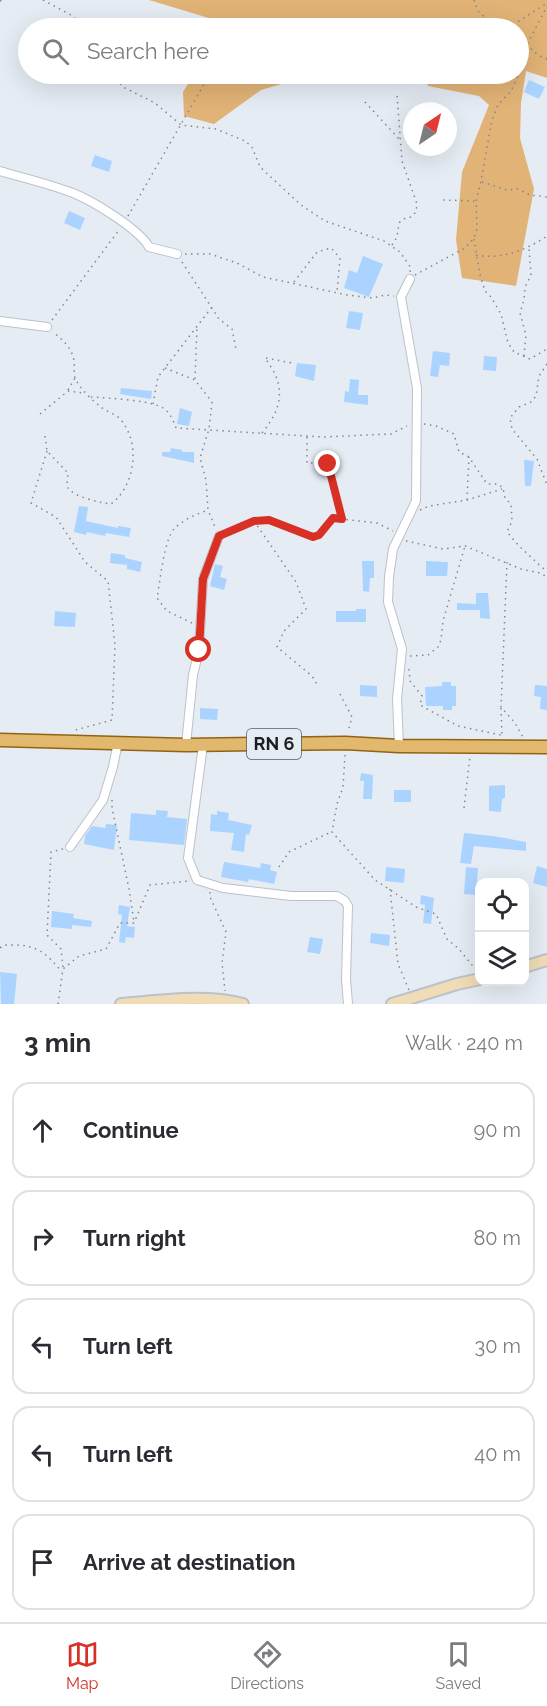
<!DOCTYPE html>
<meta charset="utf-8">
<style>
:root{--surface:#fff;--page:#f7f7f7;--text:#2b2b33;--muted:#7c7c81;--line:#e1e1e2;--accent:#d93025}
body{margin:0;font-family:Raleway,sans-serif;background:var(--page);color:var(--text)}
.controls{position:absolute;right:18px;bottom:18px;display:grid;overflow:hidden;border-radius:12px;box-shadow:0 6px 24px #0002}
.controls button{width:54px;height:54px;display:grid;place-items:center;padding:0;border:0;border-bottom:2px solid var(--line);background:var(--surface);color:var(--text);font:30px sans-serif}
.compass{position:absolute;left:403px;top:102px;width:54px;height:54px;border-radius:50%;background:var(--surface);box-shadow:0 6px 24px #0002;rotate:35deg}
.stop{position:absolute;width:18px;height:18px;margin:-14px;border:4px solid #d93025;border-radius:50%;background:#fff}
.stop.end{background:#d93025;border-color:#fff;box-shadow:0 2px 6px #0008}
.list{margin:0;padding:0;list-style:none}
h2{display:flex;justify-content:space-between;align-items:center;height:78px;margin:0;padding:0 24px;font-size:26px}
h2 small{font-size:20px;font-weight:400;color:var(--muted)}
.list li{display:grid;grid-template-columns:39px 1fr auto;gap:18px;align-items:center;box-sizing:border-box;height:96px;margin:0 12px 12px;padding:0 12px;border:2px solid var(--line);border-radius:18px}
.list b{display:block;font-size:22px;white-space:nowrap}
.list em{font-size:20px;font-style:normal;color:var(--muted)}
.icon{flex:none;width:33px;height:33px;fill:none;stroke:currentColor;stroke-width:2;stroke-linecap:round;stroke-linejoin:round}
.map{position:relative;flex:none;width:547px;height:1004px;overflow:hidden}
.search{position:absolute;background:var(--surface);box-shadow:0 6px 24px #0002;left:18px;right:18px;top:18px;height:66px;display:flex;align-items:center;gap:15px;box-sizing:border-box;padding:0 21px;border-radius:33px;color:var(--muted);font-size:22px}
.sheet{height:618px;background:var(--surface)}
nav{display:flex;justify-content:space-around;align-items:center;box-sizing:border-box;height:84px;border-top:2px solid var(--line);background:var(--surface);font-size:16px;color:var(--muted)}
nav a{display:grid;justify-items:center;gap:3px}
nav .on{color:var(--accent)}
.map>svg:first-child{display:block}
</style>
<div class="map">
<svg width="547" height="1004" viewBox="0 0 547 1004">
<rect width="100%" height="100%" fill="#e5ecf4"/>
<g fill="#e2b376">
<polygon points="149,0 547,0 547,78 526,71 521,103 520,138 534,189 516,286 462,278 456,240 462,172 489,105 479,96 428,86 422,74 518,74 518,28 331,28 324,27 323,28 211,28 212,19"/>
<polygon points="194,74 305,74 302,78 261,90 214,124 184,116 183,92"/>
</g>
<g fill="#abd3ff">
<polygon points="529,80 545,87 539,99 524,92"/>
<polygon points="95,155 112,161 109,172 91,166"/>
<polygon points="69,211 85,218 80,230 64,223"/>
<polygon points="363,256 383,264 369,297 344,288 349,270 357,273"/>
<polygon points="349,311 363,313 360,330 346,328"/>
<polygon points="433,351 450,353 449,366 440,365 438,377 430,376"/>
<polygon points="484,356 497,357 496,371 483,370"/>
<polygon points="297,363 316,365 314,381 295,376"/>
<polygon points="350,379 359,380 358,395 368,395 368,405 344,402 345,391 349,392"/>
<polygon points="121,388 152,391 151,399 120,394"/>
<polygon points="180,408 192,412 189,426 177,424"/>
<polygon points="171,448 182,450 182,452 194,452 194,463 162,456 162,452 170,452"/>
<polygon points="524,460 534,461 531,486 525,486"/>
<polygon points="79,506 88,507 86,521 118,528 118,526 131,528 129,537 106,533 105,536 87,532 86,535 74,532"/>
<polygon points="111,553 125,555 125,558 142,562 140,572 127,569 127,565 110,563"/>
<polygon points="362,561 374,561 374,578 370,578 369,592 363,591"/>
<polygon points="426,561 448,562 447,576 426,576"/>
<polygon points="215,564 223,566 220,577 227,579 224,590 210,586"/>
<polygon points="476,593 488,593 490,619 480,618 480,610 457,610 457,603 476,604"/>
<polygon points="356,609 366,609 366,622 336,622 336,611 356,611"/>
<polygon points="55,611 76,613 75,627 54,626"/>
<polygon points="442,682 451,682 451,686 456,686 456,706 452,706 452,710 443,710 443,706 426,706 425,687 442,686"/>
<polygon points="360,685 377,686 377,697 360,696"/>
<polygon points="535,685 547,686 547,710 540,709 541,697 534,696"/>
<polygon points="200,708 218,709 217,720 200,719"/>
<polygon points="361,773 373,775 372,799 363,799 364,781 360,781"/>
<polygon points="505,785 505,798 502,799 501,812 489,811 489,786"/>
<rect x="394" y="790" width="17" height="12"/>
<polygon points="156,810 168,811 167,817 187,819 184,845 129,840 131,813 156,815"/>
<polygon points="217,811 229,813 228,820 252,825 249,835 246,834 244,852 231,850 234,833 210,831 211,814 217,815"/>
<polygon points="106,824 117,825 114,850 84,844 85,836 92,826 105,828"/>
<polygon points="464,833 493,836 526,842 526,851 474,846 471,864 460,863"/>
<polygon points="224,862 260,868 261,863 271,865 270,870 277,872 274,884 249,879 248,882 221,877"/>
<polygon points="537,866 547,869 547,887 533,883"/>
<polygon points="386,867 405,869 404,883 385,881"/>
<polygon points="466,867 478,868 476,895 464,894"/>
<polygon points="421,895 434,898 431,924 423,923 425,905 420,904"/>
<polygon points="119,905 130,907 127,926 135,927 134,938 126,937 125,943 119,942 122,915 118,914"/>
<polygon points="52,911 74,914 73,918 92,921 91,927 72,925 72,929 51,927"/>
<polygon points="371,933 390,935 389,946 370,943"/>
<polygon points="310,937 323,939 320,954 307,952"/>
<polygon points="0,972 17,974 14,1004 1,1004"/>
</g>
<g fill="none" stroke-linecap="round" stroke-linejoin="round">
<g stroke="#bbc2c9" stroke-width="10">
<g id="street">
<path d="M0 171C24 178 49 184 73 193 93 201 139 229 149 247L177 254"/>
<polyline points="0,321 47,327"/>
<polyline points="186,745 193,675 199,650 203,579 219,536"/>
<polyline points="203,745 188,858 197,880 223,888 291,896 337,896 345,901 348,906 346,979 348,1004"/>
<polyline points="399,746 397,699 402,649 388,602 389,577 393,549 416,501 417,388 401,297 410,279"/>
<polyline points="70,847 103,800 113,767 118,742"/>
</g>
</g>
<g stroke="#bbc2c9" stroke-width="14">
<g id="secondary">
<polyline points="524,967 547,960"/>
<path d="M121 1004C160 1001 204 994 243 1004"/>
<polyline points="392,1004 457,984 480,979"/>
</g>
</g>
<g stroke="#906414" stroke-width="15">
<polyline id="primary" points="0,740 186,745 345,743 399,746 547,747"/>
</g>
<g stroke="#83878d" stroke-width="1.5" stroke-dasharray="1.5 4.5" stroke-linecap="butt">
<polyline points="43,0 73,16 83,28"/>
<polyline points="474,0 478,11 496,28"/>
<polyline points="0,1 4,0"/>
<polyline points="508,28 547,3"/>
<path d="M518 36C529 44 533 55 547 59"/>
<polyline points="113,74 123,87 155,103 181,125 216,129 245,141 252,147 260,167 301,205 325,221 384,241 400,252 411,268 410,272"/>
<polyline points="346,74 351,74"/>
<polyline points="365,102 399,139"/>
<polyline points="482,182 507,190 518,189 530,195 547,197"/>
<polyline points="443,200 476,201"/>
<polyline points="128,216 210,74"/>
<polyline points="474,239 480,275 485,291 491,297 501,314 508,343 514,352 530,359 547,349"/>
<polyline points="392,245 397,237 399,223 403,219 411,217 416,212 417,204 402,161 397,95"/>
<polyline points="185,254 210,254 237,263 263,277 347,295 373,298 385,295 394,296"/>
<path d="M476 255C502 260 526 250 547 236"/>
<polyline points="182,262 219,319 232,329 236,349"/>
<polyline points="415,275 465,248 474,238 477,229 476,201 480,186 492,120 498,105 511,91 524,62 528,43 547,6"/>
<polyline points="294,282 317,252 331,248 340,258 337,292"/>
<polyline points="52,320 119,230"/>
<polyline points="524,356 526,335 520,313 524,300 525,287 531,275 529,249"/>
<polyline points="266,358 292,363"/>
<polyline points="547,364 539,376 536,396 531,402 519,407 510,418 512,429 537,459 547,485"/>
<polyline points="165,368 195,380 212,402 209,429 200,458 206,480 208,510 215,527"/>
<polyline points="195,379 197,327"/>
<polyline points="68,390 75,378"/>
<path d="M91 397C108 398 144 400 159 406 168 409 173 419 176 428L323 437 391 434 407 426"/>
<polyline points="153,404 158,377 212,307"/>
<polyline points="40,414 68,391 84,393"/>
<polyline points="424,424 436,426 454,434 459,452 469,457 487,484 498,484 503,488 505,498 511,504 512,521 507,532 519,546 547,572"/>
<path d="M262 433C275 417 284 400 277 379 275 372 269 364 265 358"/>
<path d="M45 436 47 451 68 473C68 477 66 484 68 488 74 497 101 503 111 504 135 486 141 444 121 420 116 414 107 412 101 407 92 400 81 390 76 380 73 374 75 367 74 361 72 348 63 340 53 332"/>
<polyline points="307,437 307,463 328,463 342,519"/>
<polyline points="47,451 31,503 56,517 85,562 108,581 115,645 112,720 72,731"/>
<polyline points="467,500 469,457"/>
<polyline points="420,510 429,506 467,500 502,489"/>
<polyline points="254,521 296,582 306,609 284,631 277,647 312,676 318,686"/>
<path d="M227 531C269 514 273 522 313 537L319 535 333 518 377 523 393 531"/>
<polyline points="406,541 443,549 465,546 521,569 540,573 547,577"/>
<polyline points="507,562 501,707 515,723 523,737"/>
<path d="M192 623 167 611 157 598C160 582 164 540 174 529 182 520 197 514 208 510"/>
<polyline points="410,656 428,655 438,647 441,640 443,621 465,546"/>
<polyline points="409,669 410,681 422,696 420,705 458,726 501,735"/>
<polyline points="340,694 352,717 348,732"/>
<polyline points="501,708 502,736"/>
<polyline points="345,755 343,787 337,804 332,832 375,880 416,907 436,914 447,939 459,949 476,970"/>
<polyline points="112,800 112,808 129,889 134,922"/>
<polyline points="464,808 470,756"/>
<polyline points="279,867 289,852 331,832"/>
<polyline points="390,889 398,964 409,990"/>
<polyline points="210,892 210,897 226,932 222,963 225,991"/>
<path d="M0 948C5 944 7 945 13 945 38 945 47 954 62 972"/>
<polyline points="63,967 61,949 47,935 51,852 63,849"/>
<polyline points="58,1004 63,969 79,956 106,949 120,923 134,923 150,885 188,881"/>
</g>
<use href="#street" stroke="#fff" stroke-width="8"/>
<use href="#secondary" stroke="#f0dcb6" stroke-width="10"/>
<use href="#primary" stroke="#e2b86e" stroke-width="12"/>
</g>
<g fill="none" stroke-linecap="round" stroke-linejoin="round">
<polyline stroke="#d93025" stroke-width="8" points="199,650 203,579 219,536 254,521 269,520 313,537 319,535 333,518 342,519 328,464"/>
</g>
<g text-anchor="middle" stroke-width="6" stroke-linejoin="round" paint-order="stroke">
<rect fill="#e5ecf4" stroke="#585c60" stroke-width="1.5" x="247" y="729" width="54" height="30" rx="4.5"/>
<g font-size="18" font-weight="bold" fill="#1c1e21">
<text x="274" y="750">RN 6</text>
</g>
</g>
</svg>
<div class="controls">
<button><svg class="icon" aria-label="locate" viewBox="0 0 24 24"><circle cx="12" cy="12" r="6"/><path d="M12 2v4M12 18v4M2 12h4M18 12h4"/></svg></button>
<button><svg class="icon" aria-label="layers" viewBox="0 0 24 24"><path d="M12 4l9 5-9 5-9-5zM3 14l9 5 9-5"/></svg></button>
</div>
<svg class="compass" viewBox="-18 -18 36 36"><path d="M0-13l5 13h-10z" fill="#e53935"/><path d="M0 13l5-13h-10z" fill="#7c7c81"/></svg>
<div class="stop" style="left:199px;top:650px"></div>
<div class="stop end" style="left:328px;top:464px"></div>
<div class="search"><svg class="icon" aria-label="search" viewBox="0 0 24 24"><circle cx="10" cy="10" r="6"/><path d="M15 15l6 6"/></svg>Search here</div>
</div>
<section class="sheet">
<h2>3 min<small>Walk · 240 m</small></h2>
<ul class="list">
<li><svg class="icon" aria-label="ahead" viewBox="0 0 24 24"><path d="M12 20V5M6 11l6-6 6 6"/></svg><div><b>Continue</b></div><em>90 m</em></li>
<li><svg class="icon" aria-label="right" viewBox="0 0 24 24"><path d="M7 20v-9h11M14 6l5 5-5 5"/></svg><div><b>Turn right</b></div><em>80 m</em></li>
<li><svg class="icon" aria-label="left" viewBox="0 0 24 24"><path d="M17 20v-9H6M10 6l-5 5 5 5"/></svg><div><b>Turn left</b></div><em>30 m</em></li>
<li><svg class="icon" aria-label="left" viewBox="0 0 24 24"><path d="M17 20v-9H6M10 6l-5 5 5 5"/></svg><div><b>Turn left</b></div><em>40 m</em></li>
<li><svg class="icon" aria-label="arrive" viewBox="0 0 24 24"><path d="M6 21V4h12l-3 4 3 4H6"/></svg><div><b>Arrive at destination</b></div></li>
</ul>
</section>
<nav>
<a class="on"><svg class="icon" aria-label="map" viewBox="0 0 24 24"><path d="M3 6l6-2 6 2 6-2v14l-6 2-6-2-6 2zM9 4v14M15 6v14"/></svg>Map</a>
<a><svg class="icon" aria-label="directions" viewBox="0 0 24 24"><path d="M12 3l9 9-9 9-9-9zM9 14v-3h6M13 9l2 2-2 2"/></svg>Directions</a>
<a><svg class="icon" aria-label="saved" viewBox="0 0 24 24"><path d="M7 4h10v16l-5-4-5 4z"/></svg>Saved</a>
</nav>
